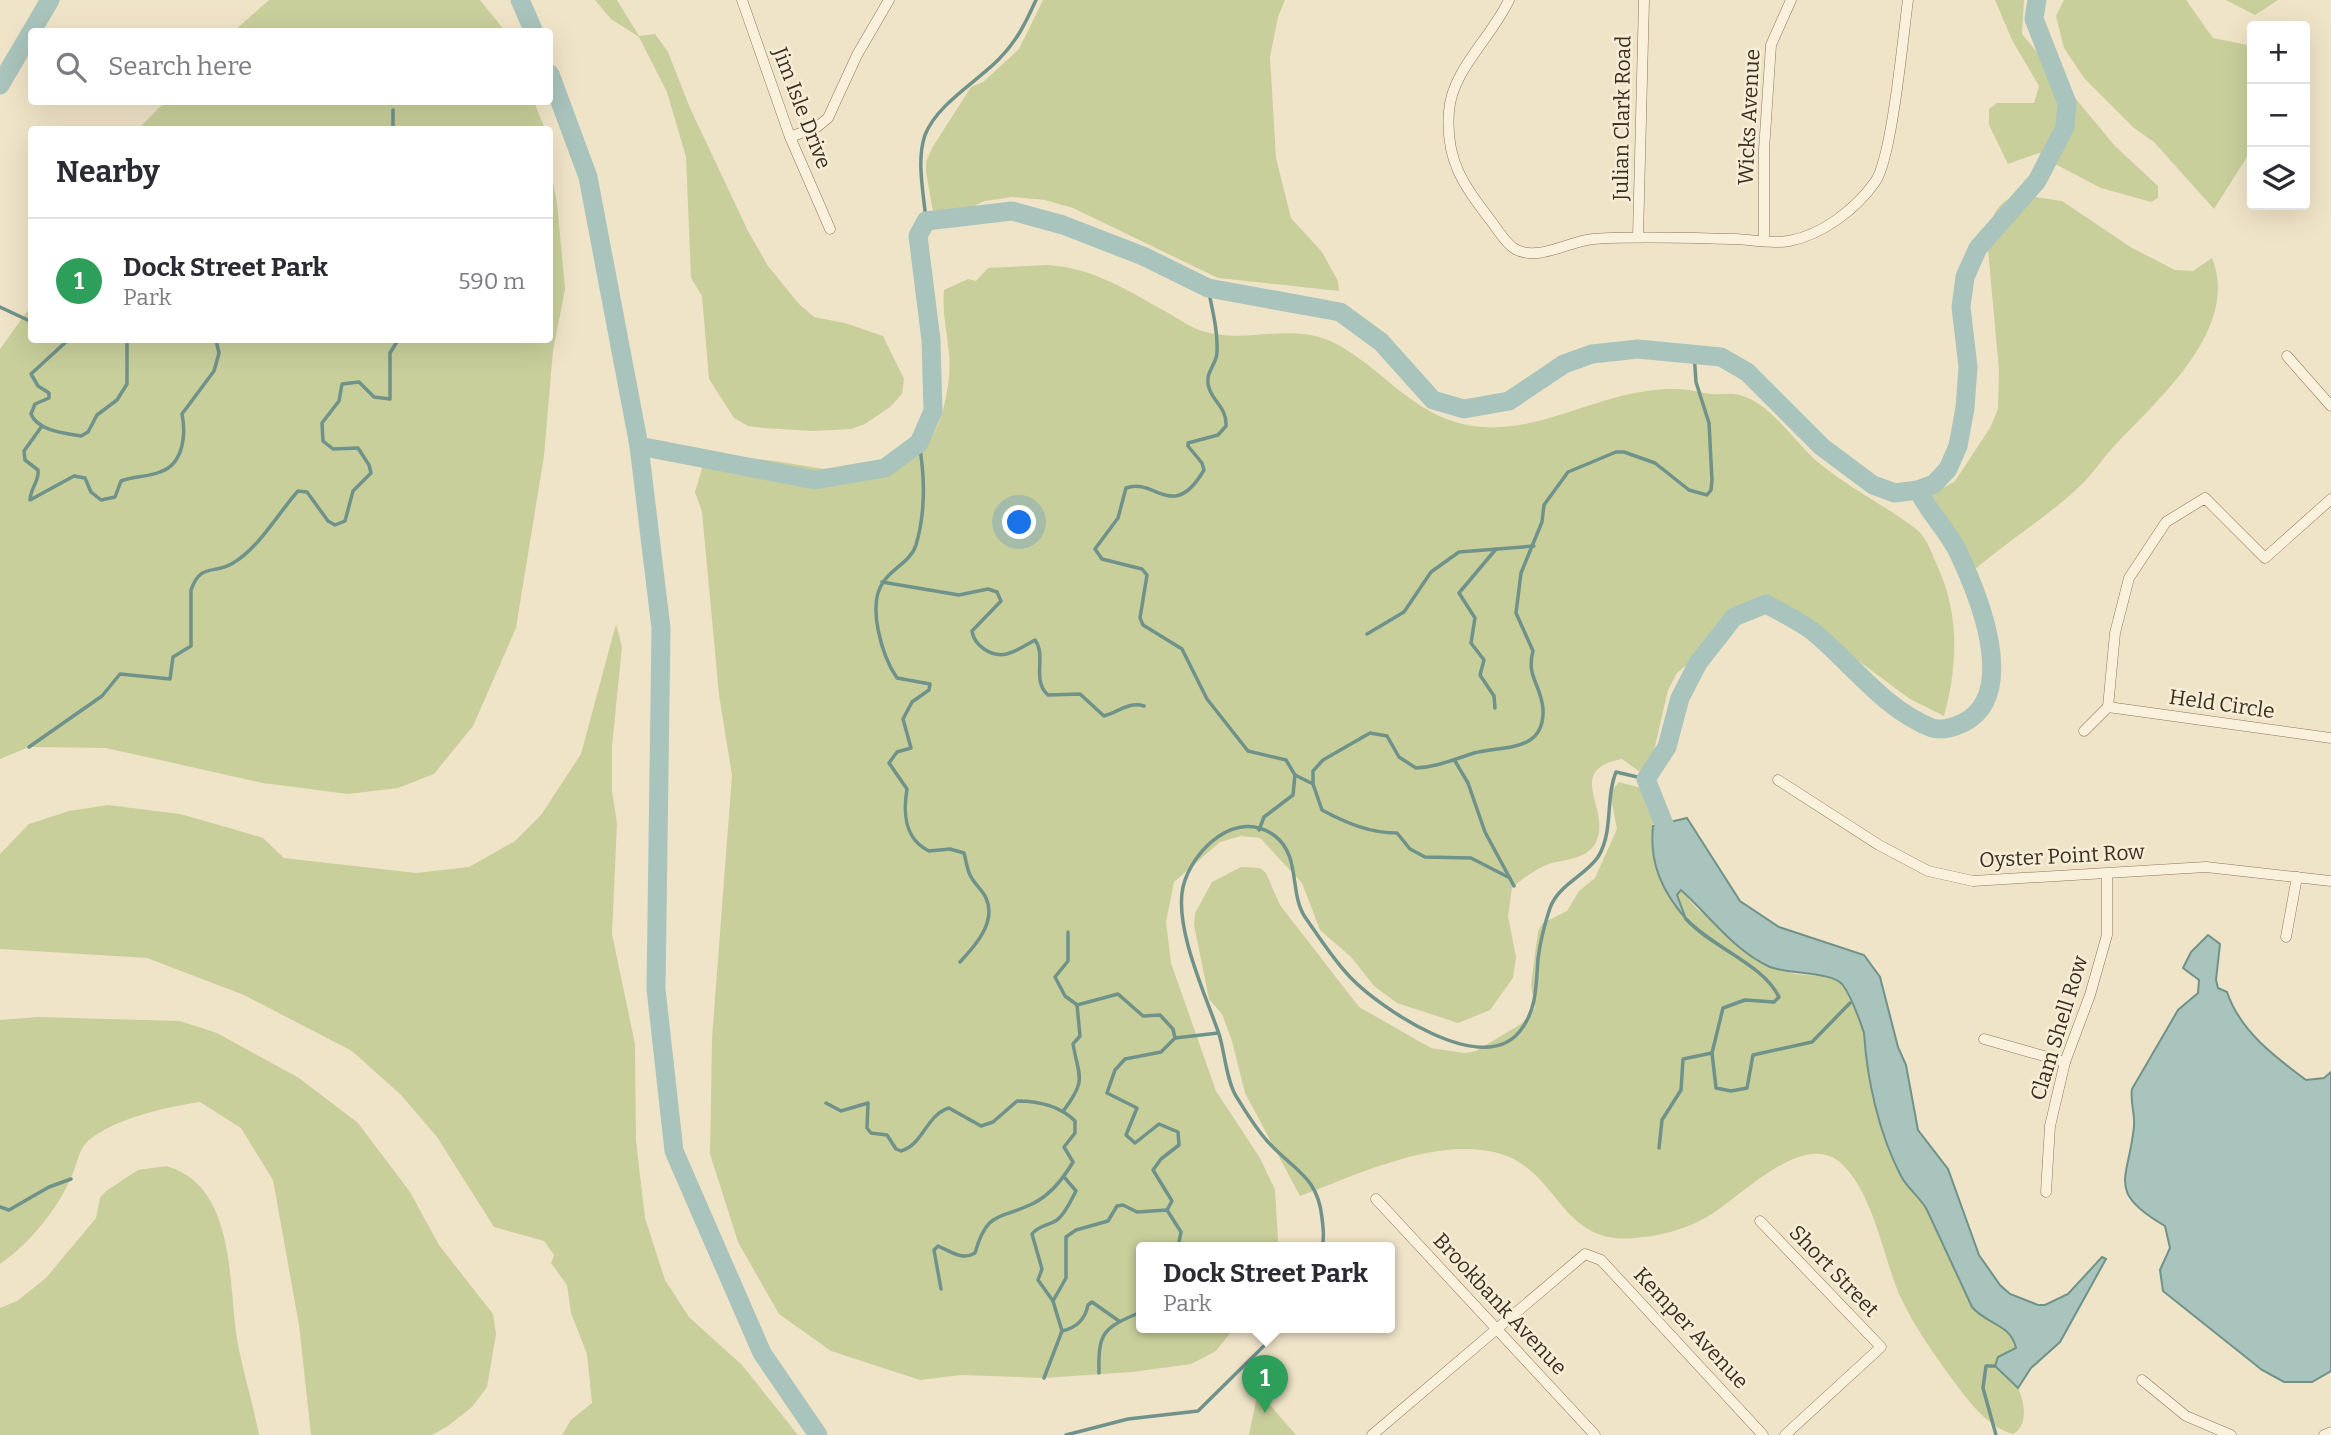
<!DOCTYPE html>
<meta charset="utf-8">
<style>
:root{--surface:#fff;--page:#f2f2f3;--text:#2b2b33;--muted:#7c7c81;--line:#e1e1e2;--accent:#9e2a2b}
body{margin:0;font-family:Bitter,serif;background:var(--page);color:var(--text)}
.controls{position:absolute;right:21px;top:21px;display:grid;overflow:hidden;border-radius:7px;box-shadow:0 7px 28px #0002}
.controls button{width:63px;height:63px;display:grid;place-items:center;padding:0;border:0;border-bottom:2px solid var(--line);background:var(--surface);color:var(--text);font:35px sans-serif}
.you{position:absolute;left:1020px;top:523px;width:24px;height:24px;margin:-18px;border:5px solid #fff;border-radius:50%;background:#1a73e8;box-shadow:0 0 0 10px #1a73e833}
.badge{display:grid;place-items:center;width:46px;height:46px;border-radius:50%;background:var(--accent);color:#fff;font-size:23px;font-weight:700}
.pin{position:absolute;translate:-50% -58px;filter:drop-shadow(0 2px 4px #0008)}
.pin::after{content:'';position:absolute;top:37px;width:24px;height:21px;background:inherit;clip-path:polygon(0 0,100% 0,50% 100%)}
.popup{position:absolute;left:1136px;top:1242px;width:259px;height:91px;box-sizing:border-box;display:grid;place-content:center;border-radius:7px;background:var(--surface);filter:drop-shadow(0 2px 5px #0005);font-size:23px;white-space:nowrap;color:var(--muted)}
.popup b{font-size:26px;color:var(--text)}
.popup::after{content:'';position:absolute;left:50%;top:100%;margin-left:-14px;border:14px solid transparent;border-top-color:var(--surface)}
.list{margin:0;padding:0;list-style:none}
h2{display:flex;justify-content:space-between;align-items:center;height:91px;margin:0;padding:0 28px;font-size:30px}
h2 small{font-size:23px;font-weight:400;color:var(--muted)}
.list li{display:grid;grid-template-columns:46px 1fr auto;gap:21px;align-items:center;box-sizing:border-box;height:126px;padding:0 28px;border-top:2px solid var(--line)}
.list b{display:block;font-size:26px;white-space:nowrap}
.list p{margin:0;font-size:23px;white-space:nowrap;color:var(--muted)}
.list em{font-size:23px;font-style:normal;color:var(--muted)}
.icon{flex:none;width:38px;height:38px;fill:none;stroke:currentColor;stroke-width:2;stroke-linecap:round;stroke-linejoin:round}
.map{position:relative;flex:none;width:2331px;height:1435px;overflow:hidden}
.search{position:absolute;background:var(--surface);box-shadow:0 7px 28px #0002;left:28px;top:28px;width:525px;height:77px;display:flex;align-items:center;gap:18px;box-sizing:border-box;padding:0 24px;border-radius:7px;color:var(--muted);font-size:26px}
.panel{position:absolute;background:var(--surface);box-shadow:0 7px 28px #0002;left:28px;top:126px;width:525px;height:217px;border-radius:7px}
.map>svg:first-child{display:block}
</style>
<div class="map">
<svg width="2331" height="1435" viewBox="0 0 2331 1435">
<rect width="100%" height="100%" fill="#f0e4c8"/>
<g fill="#c9cf9b">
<polygon points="269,0 480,0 505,31 234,31"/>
<polygon points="595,0 617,0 639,36 655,34 668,52 690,108 748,231 768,266 799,304 814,317 845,323 883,336 904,379 902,394 890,407 865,424 851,429 813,431 763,428 748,426 734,418 709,379 702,296 691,278 686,157 667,92 639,37 611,19"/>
<polygon points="1043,0 1285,0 1278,17 1270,57 1276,158 1291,218 1322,252 1338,281 1339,291 1218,278 1073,208 1045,200 1012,197 985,201 935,223 926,172 926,162 932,148 971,87 983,82 1019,49"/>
<polygon points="1995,0 2024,0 2022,34 2115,146 2158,186 2158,198 2151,202 2101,188 2053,163 2045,155 2039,153 2008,164 1989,125 1989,109 1997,103 2034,103 2039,86 2012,40"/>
<polygon points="2064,0 2186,0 2213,38 2252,46 2252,149 2214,209 2154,142 2134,128 2084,78 2064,48 2056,16"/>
<polygon points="2226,0 2278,0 2255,15"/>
<polygon points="165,102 534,102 545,129 138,129"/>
<polygon points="550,167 557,203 565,289 553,351 544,456 516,628 473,726 434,774 398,788 348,794 263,783 106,748 29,747 0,759 0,349 31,306 32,340 550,340"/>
<path d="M2023 195 2062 201 2132 248 2175 270 2193 271 2212 258C2240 327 2161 397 2118 442 2104 456 2093 474 2079 487 2047 517 2008 541 1974 570L1948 523 1923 500 1955 481 1990 428 1998 409 1999 371 1987 238C1991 216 1999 197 2023 195Z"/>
<path d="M1047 265C1093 267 1130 292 1170 314 1182 321 1193 329 1206 332 1246 343 1288 324 1328 340 1374 360 1405 407 1455 422 1532 445 1597 387 1676 389 1688 389 1699 392 1711 394 1720 395 1730 392 1740 395 1772 404 1794 442 1819 463 1849 488 1884 505 1915 528 1926 536 1931 551 1936 563 1960 613 1958 664 1944 716L1910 699 1799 617 1768 614 1752 616 1740 620 1677 673 1668 690 1650 768 1640 772 1622 759C1563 770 1612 809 1596 842 1586 862 1561 858 1544 866 1533 871 1521 880 1512 888L1508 916 1516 957 1513 978 1490 1010 1458 1023 1397 1003 1374 986 1351 957 1320 930 1302 883 1260 838 1241 836 1220 842 1174 882 1166 922 1171 963 1216 1091 1260 1158 1275 1190 1278 1240 1276 1247H1141V1327H1235L1216 1351 1191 1364 1132 1372 1044 1378 962 1375 920 1380 831 1351 779 1314 738 1242 710 1154 712 1038 732 775 719 695 702 512 695 492 703 465C734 448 800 467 835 470 854 472 876 468 893 462 921 454 938 435 944 406 948 389 951 371 949 353 947 331 942 313 944 290L968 279 976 281 988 268Z"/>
<polygon points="616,624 622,647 612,747 612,791 617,823 612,934 635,1044 636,1141 645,1218 665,1280 689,1317 742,1365 798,1435 562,1435 571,1420 592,1403 587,1354 571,1313 567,1285 551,1263 554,1255 544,1241 494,1227 437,1137 401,1095 352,1051 244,995 147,958 0,949 0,854 29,824 69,811 108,805 180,814 233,829 263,838 284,858 416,873 469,867 515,841 541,815 581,754"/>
<path d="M1619 782 1641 788 1648 797 1654 817 1651 839 1684 917 1677 895 1681 890 1697 909 1771 967 1795 974 1829 977 1841 983 1859 1016 1864 1033 1888 1148 1902 1179 1919 1196 1927 1210 1972 1307C1987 1325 2009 1323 2016 1348L1998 1357 1995 1366C2002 1372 2015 1381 2019 1390 2025 1404 2028 1426 2013 1434 1988 1427 1971 1404 1955 1383 1934 1354 1914 1327 1899 1294 1883 1255 1873 1194 1842 1164 1803 1127 1738 1201 1705 1218 1684 1230 1659 1236 1635 1238 1558 1246 1560 1167 1494 1152 1433 1138 1356 1175 1300 1196L1245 1093 1232 1041 1222 1014 1209 999 1194 925 1195 913 1212 882 1241 867 1260 868 1266 873 1280 905 1359 1007 1431 1048 1465 1053 1476 1051 1521 1024 1535 1008 1531 985 1538 931 1543 923 1567 911 1579 891 1595 878 1617 829 1610 793Z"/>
<path d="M38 1017 180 1021 217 1033 299 1078 358 1123 410 1192 439 1245 493 1314 496 1334 487 1387 472 1407 448 1426 432 1435H311L299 1325 273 1180 241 1128 200 1102C166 1107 116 1118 89 1140 78 1149 77 1166 71 1178 57 1210 29 1244 0 1264V1020Z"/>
<path d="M166 1166C236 1185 228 1282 237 1339 243 1372 253 1403 259 1435H0V1308L17 1301 46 1278 96 1218 100 1198 106 1191 138 1170Z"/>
<polygon points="1258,1391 1296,1435 1249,1435"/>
</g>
<g fill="#a9c4bc" stroke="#6f938a" stroke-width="2">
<path d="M1687 818 1740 901 1779 927 1864 955 1880 977 1898 1047 1906 1065 1918 1130 1948 1169 1979 1255 2000 1285 2010 1294 2038 1305H2045L2068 1294 2102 1257 2106 1259 2060 1342 2031 1368 2018 1388 1995 1366 1998 1357 2016 1348C2010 1323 1987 1325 1972 1307L1927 1210C1920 1197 1907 1188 1901 1176 1879 1134 1867 1080 1864 1033 1859 1018 1852 997 1842 984 1832 972 1787 974 1770 967 1734 951 1709 915 1681 890L1677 895 1686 919C1662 891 1649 863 1653 826Z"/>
<path d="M2208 935 2220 944 2216 980 2218 988 2227 992C2240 1031 2275 1057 2306 1080L2324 1078 2331 1072V1371L2312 1382H2284L2262 1370 2163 1291 2160 1270 2170 1248 2165 1226C2105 1191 2129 1180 2134 1126 2135 1113 2130 1102 2132 1089L2178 1010 2198 993 2199 980 2183 968 2191 952Z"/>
</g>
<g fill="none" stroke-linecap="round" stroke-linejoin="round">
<g stroke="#6f938a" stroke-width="3.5">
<polyline points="393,110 393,130"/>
<path d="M926 221C924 194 916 161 925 135 937 104 978 81 999 59 1017 41 1026 22 1036 0"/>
<path d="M1208 288C1212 309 1218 330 1217 352 1217 365 1204 372 1209 388 1214 403 1227 408 1226 426L1218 435 1188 443V446L1202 463 1204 470C1173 523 1155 477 1126 488L1118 518 1095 549 1102 559 1142 569 1147 575 1140 618 1143 625 1182 649 1207 699 1248 751 1286 760 1295 775 1313 784"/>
<polyline points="0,307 32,322"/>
<path d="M68 340 31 374 38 386 49 393V398L35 404 31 414C38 431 64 433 81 436L88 432 97 415 117 400 127 384V340"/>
<path d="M42 426 24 451 25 460 38 470C40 480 30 489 30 500L74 476 85 478 91 492 101 500 115 497 121 481C134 476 148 477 160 472 184 464 186 434 182 414L214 371 219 353 216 340"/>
<path d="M919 443C925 477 926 511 916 545 911 561 893 568 884 581 866 604 882 656 897 678L930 684 929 690 912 702 903 719 911 748 897 752 889 763 907 789C903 813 904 839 929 851L950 849 964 853C966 860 967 869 970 875 974 884 983 890 986 898 997 922 975 946 960 962"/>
<path d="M882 582 959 595 988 589 997 592 1001 601 972 631C973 639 977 644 984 649 1003 662 1017 650 1035 640 1047 656 1031 680 1048 695L1080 694 1104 716C1119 712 1129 701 1144 706"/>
<polyline points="1367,634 1404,612 1431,572 1459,552 1534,546"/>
<polyline points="1495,708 1494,696 1480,675 1484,660 1471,643 1475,618 1459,593 1496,549"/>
<path d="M29 747 102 696 120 674 170 679 173 657 191 646V590C201 562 214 575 233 563 259 548 279 512 298 491L307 492 328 521 335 525 345 521 353 491 371 473 369 465 358 448 333 449 323 441 322 423 339 401 342 384 359 382 374 397 390 399V353L398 340"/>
<polyline points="1455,761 1468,783 1485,832 1514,886"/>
<polyline points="1259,830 1264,817 1293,795 1295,775"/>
<path d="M1510 878 1471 858 1425 857 1410 849 1397 833C1370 833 1346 823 1322 810L1313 784V771L1323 760 1370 733 1387 736 1399 757 1416 768C1437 767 1455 759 1474 753 1501 745 1545 754 1543 709 1541 684 1526 677 1533 651L1516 613 1521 573 1542 522 1544 505 1568 472 1616 452H1624L1655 463 1689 490 1707 495 1711 490 1712 480 1709 423 1696 382 1694 353"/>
<path d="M1686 919C1713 948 1763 964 1779 997L1774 1002 1745 1000 1723 1008 1712 1053 1716 1088 1731 1091 1747 1088 1753 1055 1812 1042 1850 1003"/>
<polyline points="1068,932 1068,961 1055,977 1065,996 1076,1004"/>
<polyline points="1077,1005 1118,994 1143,1016 1160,1015 1173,1029 1175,1038"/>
<path d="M826 1103 841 1111 868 1103 867 1128 871 1133 887 1135 896 1149 901 1151C923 1145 926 1115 949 1108L981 1126 993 1122 1017 1101C1039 1101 1060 1106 1075 1121V1133L1064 1147 1073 1162C1063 1179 1051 1195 1032 1204 998 1220 987 1211 975 1253 962 1261 950 1251 938 1246L934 1250 941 1289"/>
<path d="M1064 1110C1087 1079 1079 1078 1073 1044L1080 1036 1077 1005"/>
<polyline points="1659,1148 1662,1120 1681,1090 1683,1059 1712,1053"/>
<polyline points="0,1207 9,1210 49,1187 71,1179"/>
<polyline points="1167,1210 1172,1201 1153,1170 1161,1159 1179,1145 1178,1132 1159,1124 1135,1143 1126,1135 1137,1108 1107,1093 1115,1070 1125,1059 1161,1052 1175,1038 1218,1033"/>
<polyline points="1167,1210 1181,1232 1178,1247"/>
<path d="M1322 1247C1325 1237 1323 1228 1322 1218 1318 1177 1295 1171 1270 1144 1257 1131 1246 1112 1236 1096 1226 1079 1225 1053 1219 1034 1206 996 1174 928 1183 887 1192 850 1237 807 1275 836 1301 856 1289 893 1305 917 1319 937 1334 961 1351 978 1380 1008 1483 1079 1520 1031 1537 1010 1536 985 1538 959 1540 942 1545 923 1550 908 1558 885 1585 876 1598 857 1614 831 1605 798 1616 772L1646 779"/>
<polyline points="1053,1301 1066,1278 1066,1237 1076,1230 1108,1221 1117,1206 1123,1205 1137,1212 1167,1210"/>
<path d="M1062 1331C1076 1328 1085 1320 1088 1305L1092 1302 1119 1321"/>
<polyline points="1995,1366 1986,1366 1983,1388 1996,1435"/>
<path d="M1099 1373C1098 1332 1103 1328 1141 1312"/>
<path d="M1044 1378 1062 1331 1053 1301 1038 1280 1042 1269 1032 1234C1039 1225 1048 1226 1057 1220 1066 1213 1071 1200 1076 1191L1065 1178"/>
<polyline points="1066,1435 1128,1419 1198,1411 1283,1327"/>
</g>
<g stroke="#a9c4bc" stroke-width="19">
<polyline points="520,0 534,32"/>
<polyline points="550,74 588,177 639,446 661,628 656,989 674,1151 762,1353 818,1435"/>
<polyline points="0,85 50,0"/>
<polyline points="639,446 815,480 885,468 919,443 933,411 931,340 918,236 926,221 1012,211 1063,225 1143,256 1208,288 1340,312 1381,342 1433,400 1464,409 1509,401 1564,364 1592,354 1638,349 1721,357 1747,372 1822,447 1873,485 1895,493 1918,490 1934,484 1948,469 1958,446 1965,408 1968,367 1961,307 1965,277 1978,248 2037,181 2065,127 2067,103 2034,19 2037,0"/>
<path d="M1673 847 1646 779 1667 747 1680 698 1698 663 1734 617 1766 604C1782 613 1802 622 1816 634 1853 665 1885 710 1932 728 1942 731 1954 727 1963 723 2020 694 1978 594 1958 552 1947 529 1929 513 1918 490"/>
</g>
<g stroke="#8d765c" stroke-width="11">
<g id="minor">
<polyline points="742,0 790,137 830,229"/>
<path d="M1509 0C1492 37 1452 70 1449 111 1445 160 1463 184 1491 221 1498 230 1506 244 1515 249 1538 262 1569 241 1593 239 1640 236 1688 238 1736 239 1752 240 1773 244 1789 241 1822 235 1856 209 1875 182 1892 159 1903 36 1908 0"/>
<polyline points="790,137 817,127 828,118 857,55 889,0"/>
<polyline points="1638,237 1644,0"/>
<polyline points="1764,240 1764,150 1771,45 1791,0"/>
<polyline points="2287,356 2331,406"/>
<polyline points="2108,707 2115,633 2129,578 2166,522 2205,498 2265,558 2331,499"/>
<polyline points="2084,731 2108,707 2331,738"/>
<polyline points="1778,780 1879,845 1928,871 1973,881 2206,867 2331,881"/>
<polyline points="2286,937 2297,877"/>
<polyline points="1984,1039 2065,1062"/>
<polyline points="2046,1192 2050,1126 2065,1062 2090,995 2107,935 2107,875"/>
<polyline points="1376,1199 1595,1435"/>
<polyline points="1760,1221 1881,1347 1785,1435"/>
<polyline points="2142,1380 2186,1416 2231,1435"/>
<polyline points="1372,1435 1585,1254 1601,1260 1763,1435"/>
<polyline points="2324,1435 2331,1432"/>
</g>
</g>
<use href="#minor" stroke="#faf1dc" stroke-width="10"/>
</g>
<g text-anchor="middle" stroke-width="5" stroke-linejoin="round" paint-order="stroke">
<g font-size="21" fill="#3d2e20" stroke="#f7eed8">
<text transform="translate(802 108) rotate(69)" y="7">Jim Isle Drive</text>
<text transform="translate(1749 117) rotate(-87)" y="7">Wicks Avenue</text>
<text transform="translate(1622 118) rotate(-89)" y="7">Julian Clark Road</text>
<text transform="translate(2222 704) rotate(8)" y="7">Held Circle</text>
<text transform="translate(2062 856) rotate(-3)" y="7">Oyster Point Row</text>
<text transform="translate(2059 1028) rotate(-73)" y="7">Clam Shell Row</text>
<text transform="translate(1834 1271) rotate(46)" y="7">Short Street</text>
<text transform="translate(1500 1304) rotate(47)" y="7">Brookbank Avenue</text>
<text transform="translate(1691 1328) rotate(47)" y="7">Kemper Avenue</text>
</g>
</g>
</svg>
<div class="controls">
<button>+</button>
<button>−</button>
<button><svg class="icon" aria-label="layers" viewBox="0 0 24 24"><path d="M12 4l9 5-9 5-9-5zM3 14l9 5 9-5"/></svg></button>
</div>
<div class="you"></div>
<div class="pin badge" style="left:1265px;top:1413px;background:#2e9e5b">1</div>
<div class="popup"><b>Dock Street Park</b>Park</div>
<div class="search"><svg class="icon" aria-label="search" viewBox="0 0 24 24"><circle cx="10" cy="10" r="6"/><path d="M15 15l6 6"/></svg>Search here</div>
<section class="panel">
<h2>Nearby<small></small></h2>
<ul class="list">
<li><span class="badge" style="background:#2e9e5b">1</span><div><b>Dock Street Park</b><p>Park</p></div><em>590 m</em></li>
</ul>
</section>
</div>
